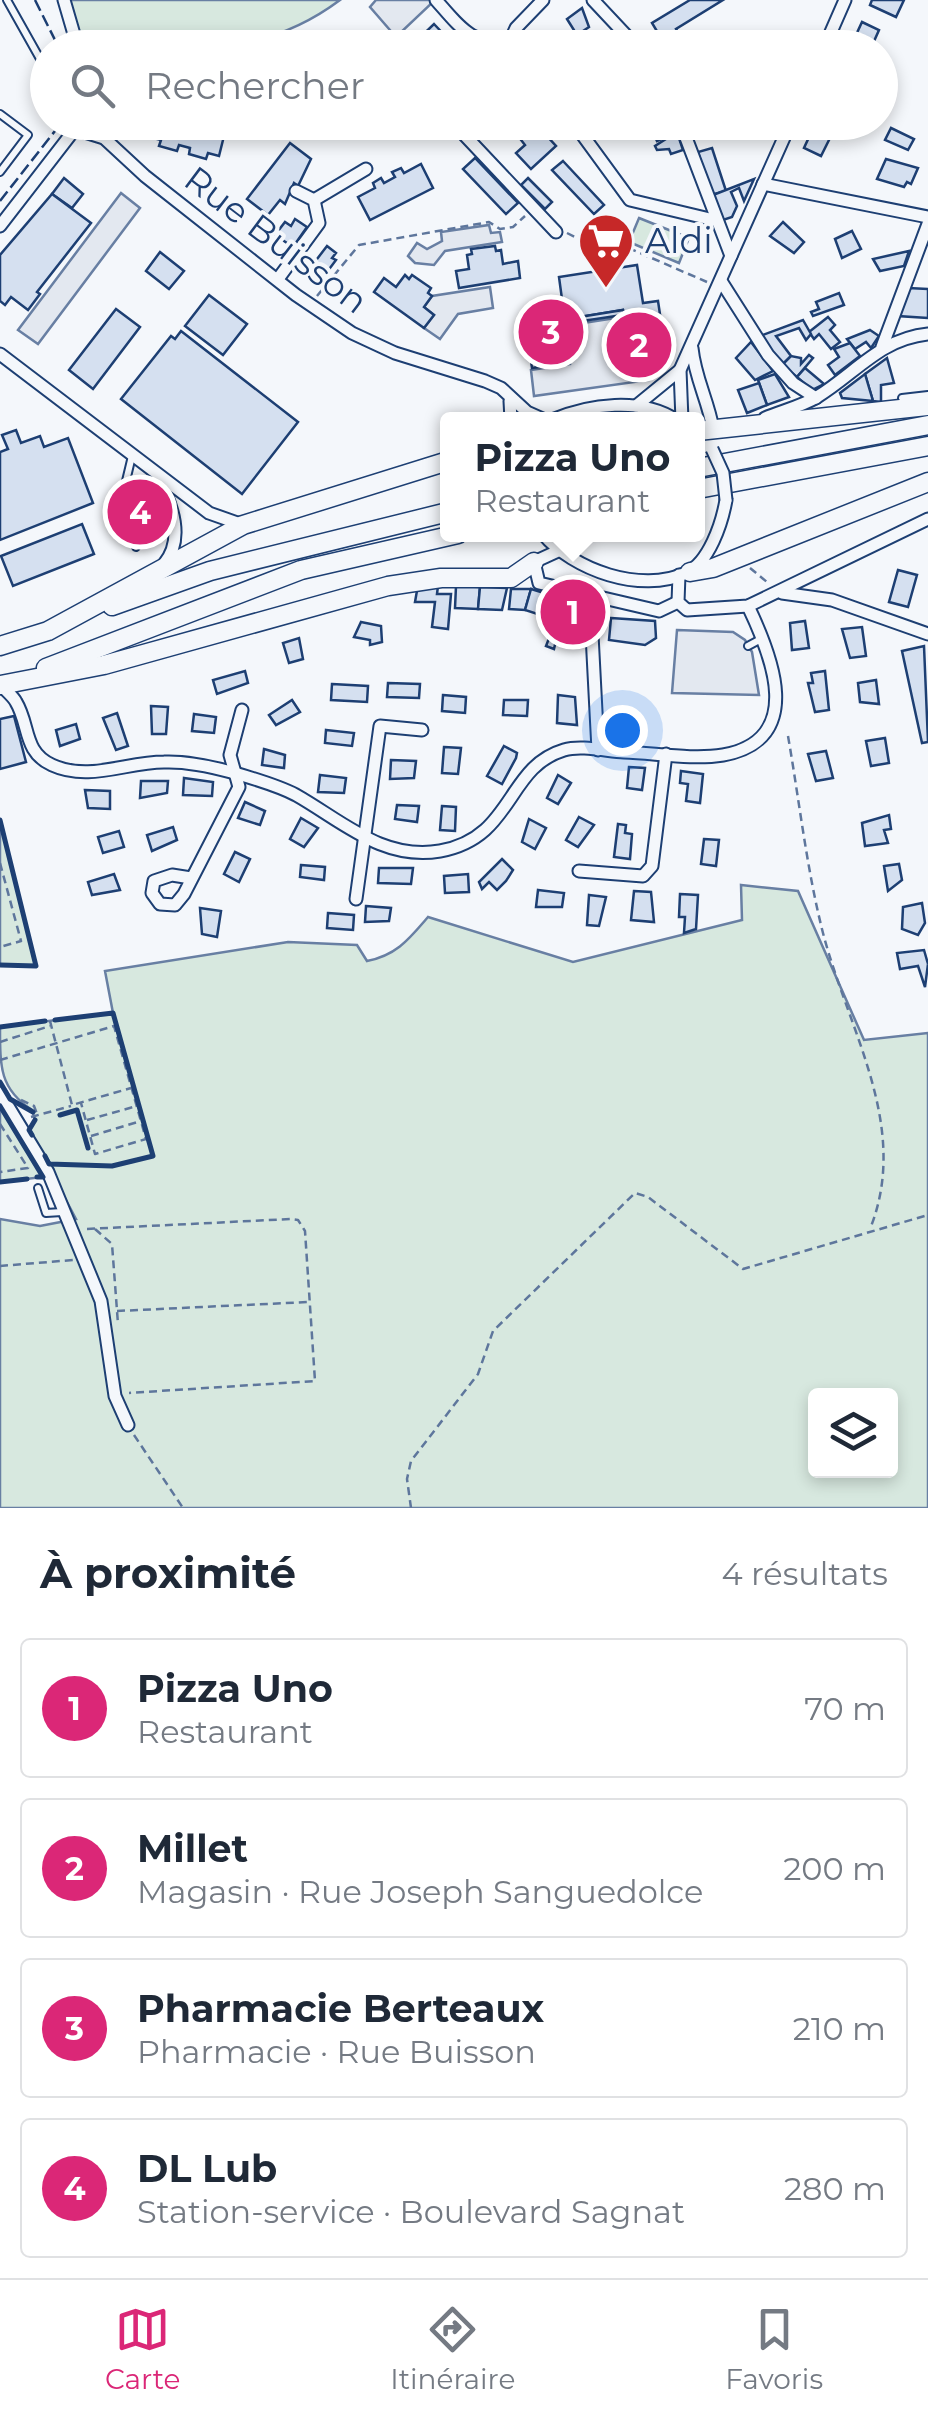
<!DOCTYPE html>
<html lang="fr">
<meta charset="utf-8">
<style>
:root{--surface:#fff;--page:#f2f2f3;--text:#1f2937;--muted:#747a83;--line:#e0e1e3;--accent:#db2777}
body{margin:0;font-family:Montserrat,sans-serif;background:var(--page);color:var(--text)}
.controls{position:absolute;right:30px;bottom:30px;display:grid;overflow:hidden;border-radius:10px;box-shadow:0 5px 15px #0003}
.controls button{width:90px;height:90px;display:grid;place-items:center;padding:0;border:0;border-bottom:2px solid var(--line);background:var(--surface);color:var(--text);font:50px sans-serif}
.you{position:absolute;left:622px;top:730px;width:35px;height:35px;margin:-25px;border:8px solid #fff;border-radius:50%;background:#1a73e8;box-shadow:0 0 0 15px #1a73e833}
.badge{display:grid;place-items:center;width:65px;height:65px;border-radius:50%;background:var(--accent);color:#fff;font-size:32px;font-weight:700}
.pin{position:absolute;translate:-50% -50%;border:5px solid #fff;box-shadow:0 2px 10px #0006}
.popup{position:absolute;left:440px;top:412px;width:265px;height:130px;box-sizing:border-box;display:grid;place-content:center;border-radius:10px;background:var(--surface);filter:drop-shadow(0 2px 8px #0005);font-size:32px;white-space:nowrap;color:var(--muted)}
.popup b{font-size:38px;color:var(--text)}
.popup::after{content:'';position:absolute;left:50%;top:100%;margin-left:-20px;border:20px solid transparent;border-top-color:var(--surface)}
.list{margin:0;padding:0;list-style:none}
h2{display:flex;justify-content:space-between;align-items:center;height:130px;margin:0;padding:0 40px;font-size:42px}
h2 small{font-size:32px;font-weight:400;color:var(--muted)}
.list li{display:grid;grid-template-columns:65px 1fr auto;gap:30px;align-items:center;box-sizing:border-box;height:140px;margin:0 20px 20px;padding:0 20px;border:2px solid var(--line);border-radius:10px}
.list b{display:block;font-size:38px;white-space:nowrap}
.list p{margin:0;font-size:32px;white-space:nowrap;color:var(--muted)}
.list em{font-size:32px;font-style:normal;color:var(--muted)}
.icon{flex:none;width:55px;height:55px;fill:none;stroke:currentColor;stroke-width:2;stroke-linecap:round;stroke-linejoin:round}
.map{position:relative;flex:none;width:928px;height:1508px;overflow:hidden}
.search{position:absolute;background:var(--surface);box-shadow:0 5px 15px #0003;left:30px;right:30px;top:30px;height:110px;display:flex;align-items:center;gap:25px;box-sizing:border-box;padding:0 35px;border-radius:55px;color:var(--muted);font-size:38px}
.sheet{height:770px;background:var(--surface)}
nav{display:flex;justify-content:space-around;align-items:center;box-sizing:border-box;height:140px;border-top:2px solid var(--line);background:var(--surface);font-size:28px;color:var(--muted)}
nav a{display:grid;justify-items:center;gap:5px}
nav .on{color:var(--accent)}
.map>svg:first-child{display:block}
</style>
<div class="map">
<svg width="928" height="1508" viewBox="0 0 928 1508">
<rect width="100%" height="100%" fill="#f4f7fb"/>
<g fill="#d7e8df" stroke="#687fa3" stroke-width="2.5" fill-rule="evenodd">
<path d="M62 0H340C256 63 178 47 79 47Z"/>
<polygon points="639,218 689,238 679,263 629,242"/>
<polygon points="0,820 36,966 0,965"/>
<path d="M741 885 798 891 864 1040 928 1033V1508H0V1219L40 1226 76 1219 29 1130 35 1120 32 1110C0 1089 0 1068 0 1027L113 1013 105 971 288 942 357 945 367 961C397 955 409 939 428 917L573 962 742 920ZM816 1396H890V1470H816Z"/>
<polygon points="0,1106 43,1177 0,1182"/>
</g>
<g fill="#e3e8f0" stroke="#687fa3" stroke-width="2.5">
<polygon points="376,0 435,0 396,37 370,7"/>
<polygon points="121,193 140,208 38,344 18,330"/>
<polygon points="489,225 491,233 500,232 502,242 445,251 434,265 415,263 408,256 417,243 427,249 442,241 441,232"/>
<polygon points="490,287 493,308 458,314 440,339 424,328 434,315 424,307 432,296"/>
<polygon points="622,317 628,355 655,352 649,380 534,396 531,370 570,364 564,326"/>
<polygon points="677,630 733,632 745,640 752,652 759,695 672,693"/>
</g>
<g fill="#d5e0f0" stroke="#1d3f73" stroke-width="2.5">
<polygon points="690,0 723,0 676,29 687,48 667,48 652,23"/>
<polygon points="872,0 904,0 896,17 870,5"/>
<polygon points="582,8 589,27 577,35 567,19"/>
<polygon points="862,22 879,30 871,48 850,48"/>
<polygon points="434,24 449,40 440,48 409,48"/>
<polygon points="154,122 204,122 226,128 219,156 208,153 206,159 189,154 190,148 179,145 177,151 159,146 161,140 150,137"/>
<polygon points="507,122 534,122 556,146 531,169 516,153 525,145"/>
<polygon points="659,122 673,122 677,132 657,141 651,128"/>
<polygon points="816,122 837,122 834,129 843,134 832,134 821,156 804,148"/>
<polygon points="891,128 914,139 908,150 885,140"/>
<polygon points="677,132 683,150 671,154 669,149 657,150 655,146"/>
<polygon points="290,143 311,159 298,186 294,183 285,204 280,200 268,215 247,199"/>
<polygon points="712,148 726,191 711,195 698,152"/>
<polygon points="475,158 518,203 506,214 463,169"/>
<polygon points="886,159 918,168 911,184 907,182 904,187 877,179"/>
<polygon points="563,161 604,205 594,214 552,170"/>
<polygon points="421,164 433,188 370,220 358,197 375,188 373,183 381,178 384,183 395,177 392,172 401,168 404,173"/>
<polygon points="64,178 83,194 72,208 52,194"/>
<polygon points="528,178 552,202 545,209 521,185"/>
<polygon points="754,179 744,201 739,188 731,192 737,206 732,217 723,220 713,195"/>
<polygon points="52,194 91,223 37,292 40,294 28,310 11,297 5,305 0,301 0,255"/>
<polygon points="295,219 307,227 293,247 275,235 285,222 291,226"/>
<polygon points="783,222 804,242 794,253 770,236"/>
<polygon points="852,231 861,249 842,258 835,239"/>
<polygon points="327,246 336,253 332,258 336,260 327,272 314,263"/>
<polygon points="495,246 496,251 501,250 503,264 518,261 520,278 459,288 456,271 469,269 467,255 472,254 471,249"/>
<polygon points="909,251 904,266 880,271 873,259"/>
<polygon points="160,252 184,271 169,289 146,271"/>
<polygon points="637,265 643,303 658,301 665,348 633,353 623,310 561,320 564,363 532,368 525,319 564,314 559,277"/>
<polygon points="405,275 409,279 412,275 431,288 428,293 432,296 424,307 434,315 424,328 374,292 384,278 396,287"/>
<polygon points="908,288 928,289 928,318 898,316"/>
<polygon points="839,293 844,305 813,316 811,312 819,309 816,302"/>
<polygon points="209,295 247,324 223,355 185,326"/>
<polygon points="116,309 140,327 93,389 69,370"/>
<polygon points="623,310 633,353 629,353 623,315 562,324 568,362 564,363 561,320"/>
<polygon points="828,317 835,325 830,330 840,342 831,349 819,334 814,339 809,332"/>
<polygon points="803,320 811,334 806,340 799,328 776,336 791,356 782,365 760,336"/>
<polygon points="870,330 879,336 871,348 866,342 855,349 847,339"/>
<polygon points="181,331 298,422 242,494 121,399 171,336 175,339"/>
<polygon points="751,342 773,371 755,380 736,358"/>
<polygon points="850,343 860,356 835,375 828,365 839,357 834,349"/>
<polygon points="809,355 813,358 797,377 782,365 791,356 801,358 801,364"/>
<polygon points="887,358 894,383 881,385 881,402 873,401 865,374"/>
<polygon points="805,368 824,384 812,390 797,377"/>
<polygon points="775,374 789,397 767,405 758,380"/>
<polygon points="865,374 873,401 842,398 840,393"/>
<polygon points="759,383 767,405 747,413 738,390"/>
<polygon points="16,430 21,443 40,436 44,447 68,438 93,503 0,540 0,452 8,449 2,435"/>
<polygon points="82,524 94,554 13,586 1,556"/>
<polygon points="898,570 917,575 908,607 889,602"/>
<polygon points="418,585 438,586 437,594 451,594 448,629 432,627 435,602 415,602"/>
<polygon points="456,586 480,587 478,609 455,608"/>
<polygon points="480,587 507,588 502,610 478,609"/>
<polygon points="511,589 531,589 525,610 509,609"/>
<polygon points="531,589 564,599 556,620 525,610"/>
<polygon points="564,600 587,609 578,629 560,623 554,649 546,646"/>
<polygon points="611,618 655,621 656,638 645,645 609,640"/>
<polygon points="805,621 809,648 792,650 790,623"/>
<polygon points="361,622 381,626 382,642 370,645 370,640 354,637"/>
<polygon points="862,627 866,656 850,658 842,629"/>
<polygon points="299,638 303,659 289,663 283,643"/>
<polygon points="924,646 928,742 922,743 902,651"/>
<polygon points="245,671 248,683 217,694 213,680"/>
<polygon points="825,671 829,710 815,712 808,683 813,683 811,673"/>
<polygon points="876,680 879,704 860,702 858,683"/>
<polygon points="388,683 420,684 419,698 387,697"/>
<polygon points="332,684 368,686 367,702 331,700"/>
<polygon points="443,695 466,697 465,713 442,711"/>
<polygon points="558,695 575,697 577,725 557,723"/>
<polygon points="292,700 300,712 276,725 269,715"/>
<polygon points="504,700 528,700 527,716 503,715"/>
<polygon points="151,706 168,707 166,734 152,734"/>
<polygon points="117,713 128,746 116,750 103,718"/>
<polygon points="194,714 216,717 214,733 192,731"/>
<polygon points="14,716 26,762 0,769 0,719"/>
<polygon points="76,724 80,739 60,746 56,730"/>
<polygon points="326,730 354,733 352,746 325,743"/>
<polygon points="885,738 889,763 871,766 866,741"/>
<polygon points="504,746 517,753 516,758 502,784 487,776"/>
<polygon points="444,747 461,748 458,774 442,773"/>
<polygon points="264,749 285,755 284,768 262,765"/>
<polygon points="826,751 833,778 816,781 808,754"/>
<polygon points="391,760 416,761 414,778 390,779"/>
<polygon points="629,767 645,768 642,790 627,788"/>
<polygon points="681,771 703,774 700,803 686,801 688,784 680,783"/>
<polygon points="320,775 346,778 344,793 318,792"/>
<polygon points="558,775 571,783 558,804 547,798"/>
<polygon points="184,778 213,782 212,796 183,795"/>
<polygon points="141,781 168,781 167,793 140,798"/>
<polygon points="85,790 110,791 110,809 88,808"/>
<polygon points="245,802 265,811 260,825 238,818"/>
<polygon points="397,805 419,806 417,822 395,819"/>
<polygon points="442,806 456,807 455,831 440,830"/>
<polygon points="889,815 891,829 884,830 888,843 865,846 862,823"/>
<polygon points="579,817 594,825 578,847 566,840"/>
<polygon points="301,818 318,828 304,847 290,839"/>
<polygon points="529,819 546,828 535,849 522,842"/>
<polygon points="618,824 626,825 625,833 632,834 630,859 614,857"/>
<polygon points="173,827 177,840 152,851 147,835"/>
<polygon points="119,831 124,847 103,853 98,837"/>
<polygon points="704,839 719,840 716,866 701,864"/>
<polygon points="235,852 250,859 239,882 224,874"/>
<polygon points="502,859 513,870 506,881 497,890 489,882 482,889 479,882"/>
<polygon points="899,864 902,880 888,891 884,866"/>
<polygon points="301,865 325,867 324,880 300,877"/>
<polygon points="379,868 413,868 411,884 378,883"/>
<polygon points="114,874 120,890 92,895 88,882"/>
<polygon points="468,874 469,892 445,893 444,876"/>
<polygon points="538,890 564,893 562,907 536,907"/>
<polygon points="634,891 651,892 654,922 631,920"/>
<polygon points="680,894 698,895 696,929 684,933 685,917 679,917"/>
<polygon points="589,895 606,897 599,926 587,925"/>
<polygon points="922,903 925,923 918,935 902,929 903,907"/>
<polygon points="366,906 391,908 389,921 365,922"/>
<polygon points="200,908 221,911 217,937 202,934"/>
<polygon points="328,913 354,915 353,930 327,928"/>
<polygon points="924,950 928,964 925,987 918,966 900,969 897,953"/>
</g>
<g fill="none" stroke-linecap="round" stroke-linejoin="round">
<g stroke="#1d3f73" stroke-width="10">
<g id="lane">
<polyline points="7,0 48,73"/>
<polyline points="0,114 28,135 0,172"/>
<polyline points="902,398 928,395"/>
<polyline points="132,456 120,506 136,547"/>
<polyline points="748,646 761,639"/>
<polyline points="38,1188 46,1213 62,1212"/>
</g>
</g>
<g stroke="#1d3f73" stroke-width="15">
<g id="street">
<polyline points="64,0 78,48"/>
<path d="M436 0C459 26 474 49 511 39"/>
<polyline points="593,0 638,48"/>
<polyline points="516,48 511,39 516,28 543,0"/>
<polyline points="824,48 845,0"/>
<polyline points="100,122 104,138"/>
<polyline points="439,122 451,130 459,122"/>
<polyline points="573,122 630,200 714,220"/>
<polyline points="680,122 731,256"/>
<polyline points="456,126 556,232"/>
<polyline points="763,184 928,217"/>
<polyline points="314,200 366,169"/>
<polyline points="0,226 75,129 104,138 145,176 296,295 352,333 395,353 485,381 501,388 527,412 545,420"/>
<polyline points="278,279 319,223 314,200 296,191"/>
<polyline points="721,281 768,355 793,383 816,398"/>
<polyline points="882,347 928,224"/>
<path d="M692 348C695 378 708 400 713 429"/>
<polyline points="0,354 209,513 243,525"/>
<polyline points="510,401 511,420"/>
<polyline points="636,406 680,370"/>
<path d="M765 418C782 411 802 406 817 397 856 373 880 339 928 334"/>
<path d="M552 420C589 404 641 397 676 420"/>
<polyline points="682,420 680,370 791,122"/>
<path d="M159 479C172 505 185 539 164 564"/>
<path d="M543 534C573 570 641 594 686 573 709 563 722 523 726 500"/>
<polyline points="558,551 534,562 539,583 659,611 678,602"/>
<polyline points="679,575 678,602 687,610 748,606 928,519"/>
<polyline points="782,593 832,600 928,634"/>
<polyline points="590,596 598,750"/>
<path d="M1 685C5 690 13 696 16 702 30 725 23 752 52 765 89 782 126 762 164 762 187 761 209 766 231 772 252 778 277 785 296 795 342 821 383 861 440 851 514 838 506 767 564 750 581 745 606 751 624 752 655 753 692 760 723 755 806 740 772 656 748 606"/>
<polyline points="579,871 643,876 652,866 666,754"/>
<polyline points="191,878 172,875 154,881 152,893 160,904 175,905 184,894 239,787 230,755 242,710"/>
<polyline points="356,899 380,726 422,730"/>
<polyline points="0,1093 48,1172 101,1301 115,1396 128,1425"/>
</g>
</g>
<g stroke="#1d3f73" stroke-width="21">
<g id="secondary">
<polyline points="698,431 928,406"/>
<polyline points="698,468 928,425"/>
<polyline points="698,489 928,446"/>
<polyline points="690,572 713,568 928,482"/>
<polyline points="112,606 210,571 448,512"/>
<polyline points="0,646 48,631 243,525 448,461"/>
<polyline points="46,668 301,570 458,534"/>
<polyline points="1,685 104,665 388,586 441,578 511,578 534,562"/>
</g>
</g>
<g stroke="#5e769c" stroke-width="2.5" stroke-dasharray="8 5" stroke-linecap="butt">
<polyline points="567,233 589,244 617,243 707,282"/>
<polyline points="317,296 359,245 489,222 500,229 513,227 525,216"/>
<polyline points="750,568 767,582"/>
<path d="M788 736C799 799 806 863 821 925 845 1026 912 1124 870 1229"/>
<polyline points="0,863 21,941 0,947"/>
<polyline points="50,1021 72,1105 131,1088"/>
<polyline points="0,1042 50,1026"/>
<polyline points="0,1060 114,1026 146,1139 95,1154 81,1103"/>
<polyline points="21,1100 34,1106 37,1114"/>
<polyline points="31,1117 71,1106"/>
<polyline points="87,1120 137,1106"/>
<polyline points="0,1124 28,1168 0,1172"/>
<polyline points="91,1136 141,1121"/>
<polyline points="87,1229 291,1219 298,1220 305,1231 315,1381 129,1393"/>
<polyline points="95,1229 112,1244 118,1324"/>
<polyline points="0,1266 73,1260"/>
<polyline points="117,1311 308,1302"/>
<polyline points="134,1435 183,1508"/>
<polyline points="411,1508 407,1479 411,1461 478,1374 493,1331 635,1193 648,1197 743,1269 928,1215"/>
</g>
<use href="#lane" stroke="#f4f7fb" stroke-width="6"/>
<use href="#street" stroke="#f4f7fb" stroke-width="11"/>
<use href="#secondary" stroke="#f4f7fb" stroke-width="18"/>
<g stroke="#1d3f73" stroke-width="15" stroke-linecap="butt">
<polyline id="street-bridge" points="712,449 723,473 726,500"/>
</g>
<use href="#street-bridge" stroke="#f4f7fb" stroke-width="11"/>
<g stroke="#1d3f73" stroke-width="2.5" stroke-dasharray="12 5" stroke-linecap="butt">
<polyline points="35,0 59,48"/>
<polyline points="0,201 62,122"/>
</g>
<g stroke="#1d3f73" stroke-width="5">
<polyline points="0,820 36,966 0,965"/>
<polyline points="0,1027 45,1021"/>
<polyline points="0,1082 10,1099 33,1112"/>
<polyline points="0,1106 43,1177 37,1177"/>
<polyline points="60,1115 77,1110 88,1148"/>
<polyline points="32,1135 29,1130 35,1120"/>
<polyline points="45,1156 49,1164 112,1166 153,1156 113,1013 55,1020"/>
<polyline points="0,1182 27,1179"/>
</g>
</g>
<defs>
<g id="supermarket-pin" transform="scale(2.875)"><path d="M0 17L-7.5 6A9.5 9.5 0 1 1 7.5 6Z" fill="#c62828" stroke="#f4f7fb"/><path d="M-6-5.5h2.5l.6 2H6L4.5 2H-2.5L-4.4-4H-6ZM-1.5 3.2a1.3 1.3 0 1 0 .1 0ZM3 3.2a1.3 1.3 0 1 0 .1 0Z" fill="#fff"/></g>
</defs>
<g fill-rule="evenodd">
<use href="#supermarket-pin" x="606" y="241"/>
</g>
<g text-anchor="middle" stroke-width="8" stroke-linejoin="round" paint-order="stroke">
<g font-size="35" fill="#1d3f73" stroke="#f4f7fb">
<text transform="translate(276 240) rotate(37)" y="12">Rue Buisson</text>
</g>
<g font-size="35" fill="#1d3f73" stroke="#f4f7fb" text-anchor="start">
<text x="645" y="253">Aldi</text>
</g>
</g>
</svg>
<div class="controls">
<button><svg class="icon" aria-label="layers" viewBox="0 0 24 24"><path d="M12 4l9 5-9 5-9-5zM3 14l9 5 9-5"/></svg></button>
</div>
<div class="you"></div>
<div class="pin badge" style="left:573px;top:612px">1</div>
<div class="popup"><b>Pizza Uno</b>Restaurant</div>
<div class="pin badge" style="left:639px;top:345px">2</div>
<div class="pin badge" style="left:551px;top:332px">3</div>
<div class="pin badge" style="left:140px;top:512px">4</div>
<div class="search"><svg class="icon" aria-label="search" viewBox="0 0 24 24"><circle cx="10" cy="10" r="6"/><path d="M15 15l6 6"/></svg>Rechercher</div>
</div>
<section class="sheet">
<h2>À proximité<small>4 résultats</small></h2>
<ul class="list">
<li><span class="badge">1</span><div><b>Pizza Uno</b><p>Restaurant</p></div><em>70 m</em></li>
<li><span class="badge">2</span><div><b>Millet</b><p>Magasin · Rue Joseph Sanguedolce</p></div><em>200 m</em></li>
<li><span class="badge">3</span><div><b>Pharmacie Berteaux</b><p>Pharmacie · Rue Buisson</p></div><em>210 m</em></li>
<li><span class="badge">4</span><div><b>DL Lub</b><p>Station-service · Boulevard Sagnat</p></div><em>280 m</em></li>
</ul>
</section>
<nav>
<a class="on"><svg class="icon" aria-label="map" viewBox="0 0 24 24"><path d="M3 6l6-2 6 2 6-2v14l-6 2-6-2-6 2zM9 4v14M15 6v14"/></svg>Carte</a>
<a><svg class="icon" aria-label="directions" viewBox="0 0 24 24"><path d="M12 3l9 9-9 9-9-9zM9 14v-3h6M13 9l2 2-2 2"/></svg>Itinéraire</a>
<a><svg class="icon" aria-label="saved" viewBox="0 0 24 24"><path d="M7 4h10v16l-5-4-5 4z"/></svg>Favoris</a>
</nav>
